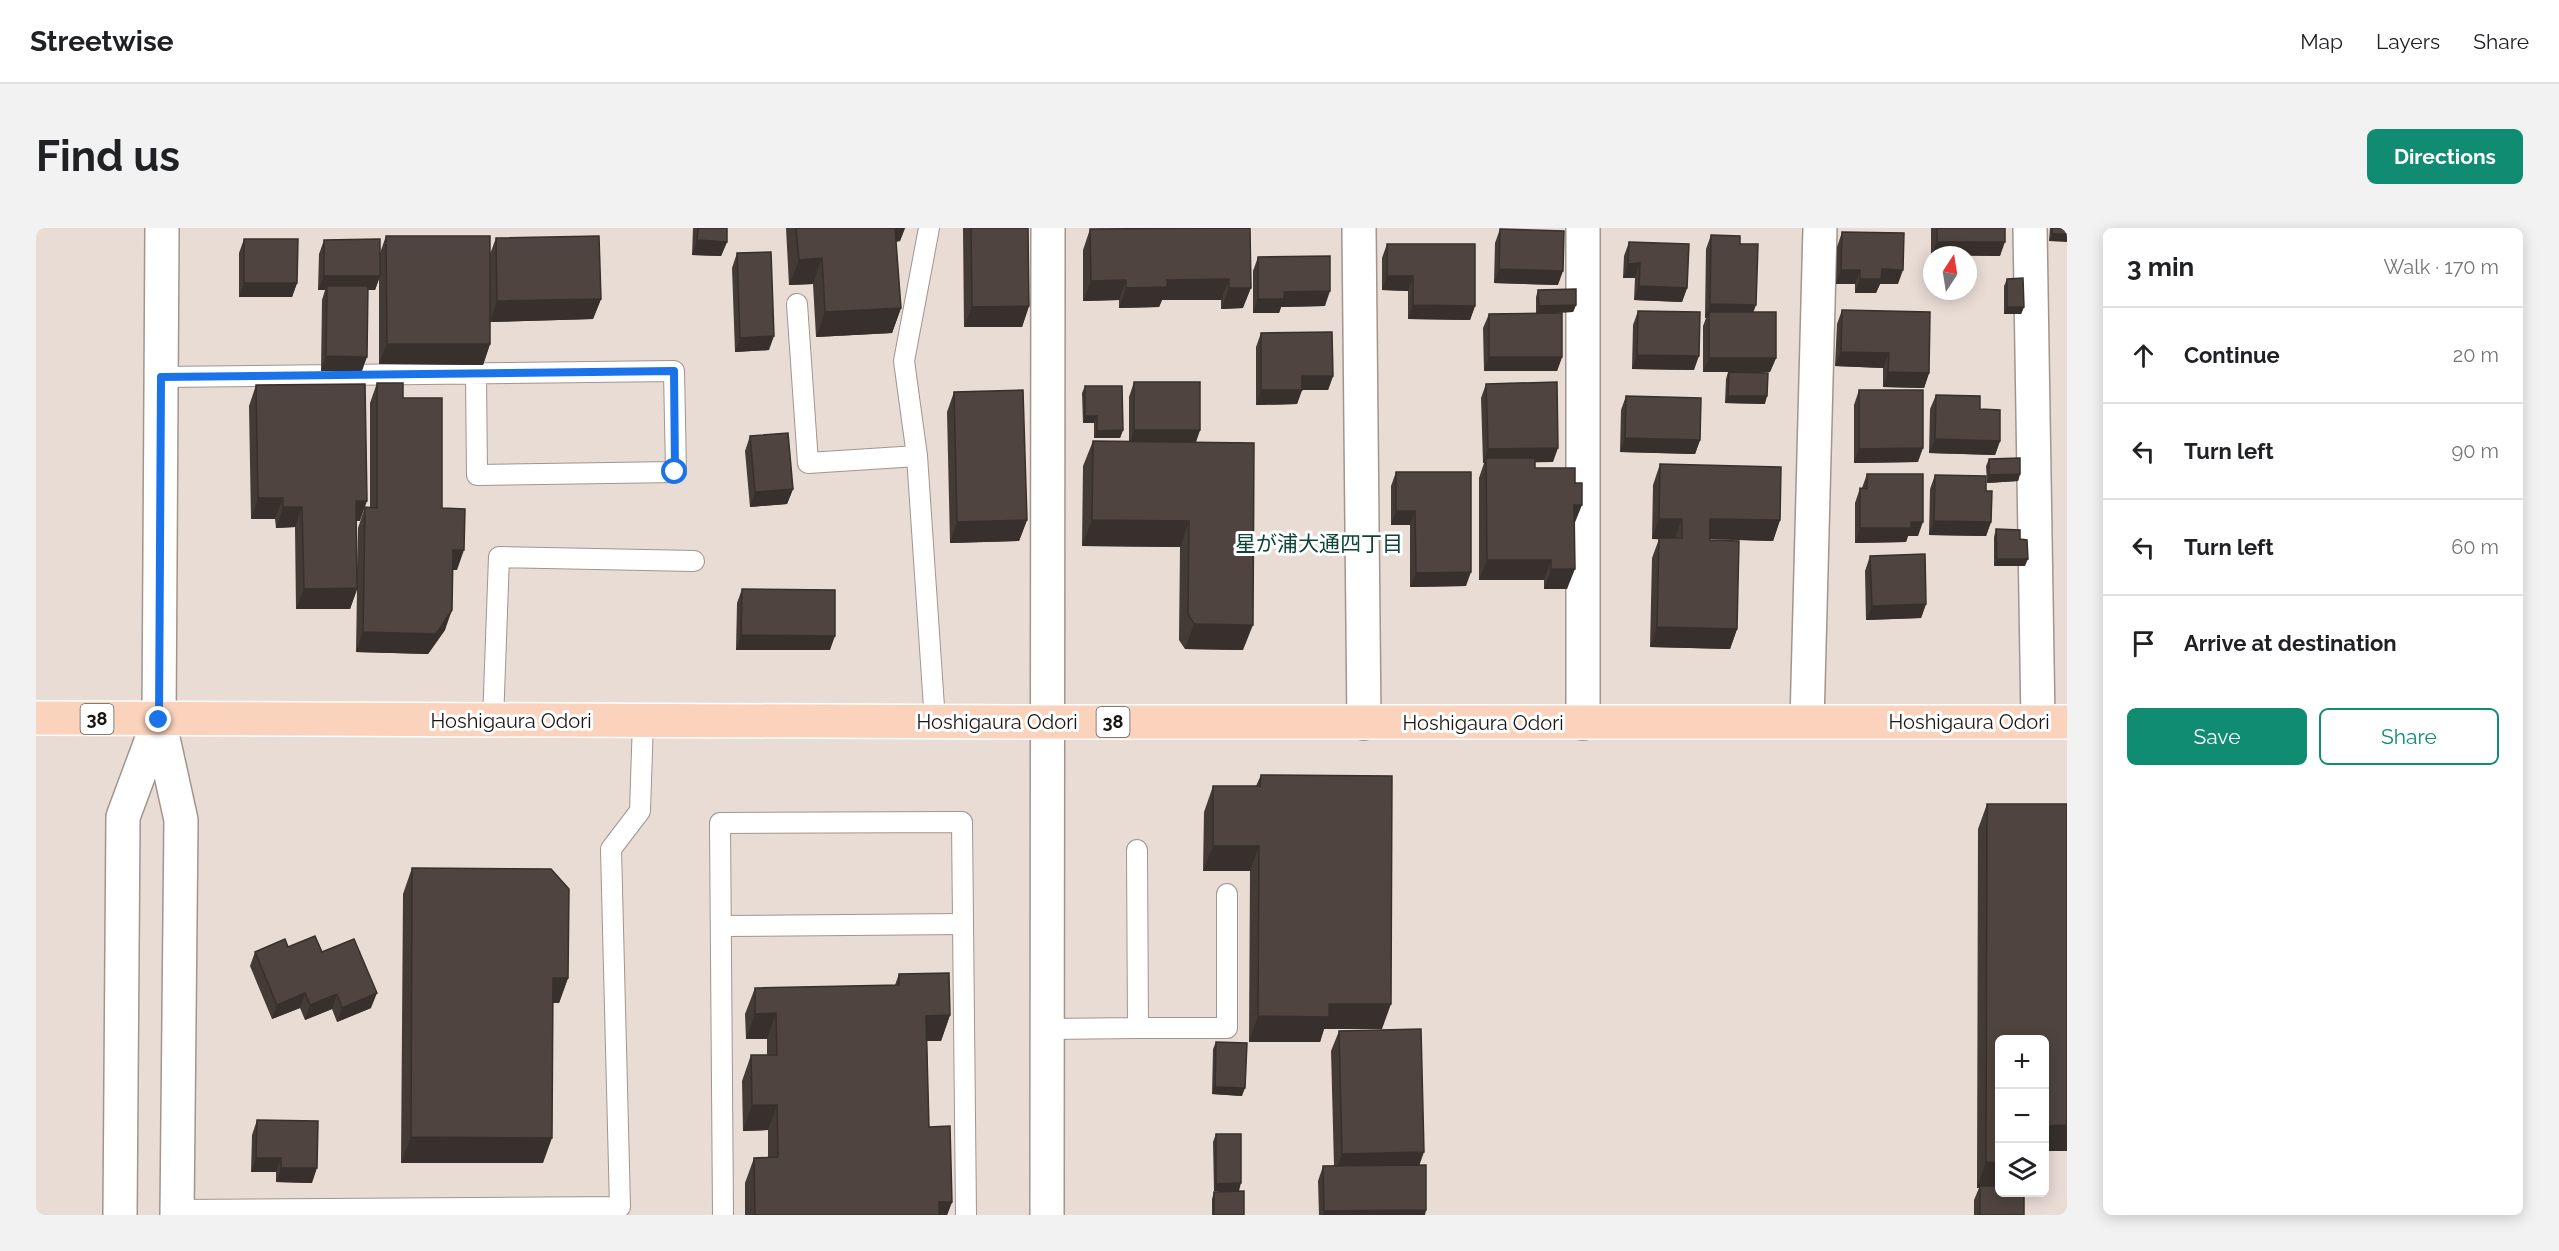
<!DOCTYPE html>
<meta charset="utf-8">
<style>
:root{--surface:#fff;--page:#f2f2f2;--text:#202124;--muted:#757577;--line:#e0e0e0;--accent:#0f8c71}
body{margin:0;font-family:Raleway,"Noto Sans JP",sans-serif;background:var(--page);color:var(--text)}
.controls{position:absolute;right:18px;bottom:18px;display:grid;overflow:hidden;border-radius:9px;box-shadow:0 3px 15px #0003}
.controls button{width:54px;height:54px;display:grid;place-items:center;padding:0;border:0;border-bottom:2px solid var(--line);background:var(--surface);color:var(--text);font:30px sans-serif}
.compass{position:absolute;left:1887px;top:18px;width:54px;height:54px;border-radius:50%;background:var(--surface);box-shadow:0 3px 15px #0003;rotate:12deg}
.stop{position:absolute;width:18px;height:18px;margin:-14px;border:4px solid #1a73e8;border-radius:50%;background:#fff}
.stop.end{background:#1a73e8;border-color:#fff;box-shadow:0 2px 6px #0008}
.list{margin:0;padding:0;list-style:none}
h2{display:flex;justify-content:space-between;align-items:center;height:78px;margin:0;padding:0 24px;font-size:26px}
h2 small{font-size:20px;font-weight:400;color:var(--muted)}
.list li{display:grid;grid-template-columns:39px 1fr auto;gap:18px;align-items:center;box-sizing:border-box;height:96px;padding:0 24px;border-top:2px solid var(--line)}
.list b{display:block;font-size:22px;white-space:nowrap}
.list em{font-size:20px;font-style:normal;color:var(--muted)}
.actions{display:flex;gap:12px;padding:18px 24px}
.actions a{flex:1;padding:14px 0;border:2px solid var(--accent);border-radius:9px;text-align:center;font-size:21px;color:var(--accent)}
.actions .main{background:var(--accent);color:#fff}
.icon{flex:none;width:33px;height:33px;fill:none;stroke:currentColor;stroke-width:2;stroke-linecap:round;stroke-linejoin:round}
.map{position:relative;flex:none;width:2031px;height:987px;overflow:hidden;border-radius:9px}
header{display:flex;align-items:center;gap:36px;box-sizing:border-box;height:84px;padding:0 30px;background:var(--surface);border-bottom:2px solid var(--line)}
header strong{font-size:28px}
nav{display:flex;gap:33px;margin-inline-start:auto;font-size:21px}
.intro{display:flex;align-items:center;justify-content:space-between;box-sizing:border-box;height:144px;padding:0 36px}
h1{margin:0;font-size:42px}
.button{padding:15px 27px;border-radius:9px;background:var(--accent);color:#fff;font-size:21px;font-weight:700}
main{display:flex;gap:36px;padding:0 36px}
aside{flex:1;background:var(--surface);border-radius:9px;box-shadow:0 3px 15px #0003}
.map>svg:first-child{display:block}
</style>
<header>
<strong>Streetwise</strong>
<nav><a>Map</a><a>Layers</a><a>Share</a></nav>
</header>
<div class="intro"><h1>Find us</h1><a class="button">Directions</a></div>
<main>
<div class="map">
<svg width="2031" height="987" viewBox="0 0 2031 987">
<rect width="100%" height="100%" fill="#e9dcd5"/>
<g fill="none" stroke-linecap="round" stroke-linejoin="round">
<g stroke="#a1958e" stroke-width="22">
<g id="service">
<polyline points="761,76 772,235 881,228 899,494"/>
<polyline points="125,149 638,143 640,244 441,247 440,146"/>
<polyline points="881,228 868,133 893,0"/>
<polyline points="457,493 463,329 658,333"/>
<polyline points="686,698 927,696"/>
<polyline points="1102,800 1191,800 1191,666"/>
<polyline points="1011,801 1102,800 1101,622"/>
<polyline points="141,982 584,979 575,621 604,583 607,493"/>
<polyline points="687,987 684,595 926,594 930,987"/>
</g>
</g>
<g stroke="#a1958e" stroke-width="36">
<g id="minor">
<polyline points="1323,0 1328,495"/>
<polyline points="1547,0 1547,495"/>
<polyline points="1994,0 2002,494"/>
<polyline points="123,492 126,0"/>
<polyline points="1771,494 1784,0"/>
<polyline points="1011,987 1012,0"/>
</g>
</g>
<g stroke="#a1958e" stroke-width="36">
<g id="tertiary">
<polyline points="123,492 145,592 141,987"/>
<polyline points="84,987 87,589 123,492"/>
</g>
</g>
<g stroke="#fff" stroke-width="36">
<polyline id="trunk" points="0,490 1011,494 2031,494"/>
</g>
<use href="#service" stroke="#fff" stroke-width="20"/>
<use href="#minor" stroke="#fff" stroke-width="33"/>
<use href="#tertiary" stroke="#fff" stroke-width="33"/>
<use href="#trunk" stroke="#fbd2bc" stroke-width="33"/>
</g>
<g fill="#443a36">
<polygon points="657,0 691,0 691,14 685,28 656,27"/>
<polygon points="750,0 869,0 864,13 860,14 865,80 856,105 780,109 777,56 753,57"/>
<polygon points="927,0 992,0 993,78 986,99 928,99"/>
<polygon points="1214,0 1207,80 1185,81 1185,72 1126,72 1123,79 1083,80 1083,72 1047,73 1047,22 1054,1"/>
<polygon points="1895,0 1969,0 1964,28 1896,27 1895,28"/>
<polygon points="2014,0 2031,0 2013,13"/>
<polygon points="1464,1 1522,57 1458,55 1459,15"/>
<polygon points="1806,4 1862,56 1844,56 1840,65 1819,65 1819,56 1800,56 1801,19"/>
<polygon points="1675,7 1704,16 1717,84 1740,130 1734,144 1697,144 1729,176 1689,175 1690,151 1692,144 1667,144 1667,98 1670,90 1669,90 1670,21"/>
<polygon points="350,8 454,26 460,10 565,71 557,91 454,94 454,116 447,137 343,136 343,51 339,62 332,62 326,143 285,143 286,72 289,62 282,62 283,26 288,12 344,25"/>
<polygon points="208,11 261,55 256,69 203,69 203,25"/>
<polygon points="1593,14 1651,60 1646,74 1598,72 1599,50 1587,50 1588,28"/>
<polygon points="1351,16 1439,78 1434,92 1372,91 1372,63 1346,62 1346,30"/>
<polygon points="701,25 733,122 699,124 696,40"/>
<polygon points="1222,29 1289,78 1245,79 1243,85 1217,85 1217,43"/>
<polygon points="1971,51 1988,79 1985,86 1968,86 1968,58"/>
<polygon points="1502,62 1540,77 1537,84 1509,85 1526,129 1521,143 1448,143 1447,100 1453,86 1500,85 1500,69"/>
<polygon points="1806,82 1893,145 1888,160 1847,159 1847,140 1799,138 1801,96"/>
<polygon points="1602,83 1658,142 1596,141 1597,97"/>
<polygon points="1225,105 1297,148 1292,162 1266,162 1261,176 1220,177 1220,119"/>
<polygon points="1098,154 1164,202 1160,214 1207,422 1149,421 1143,412 1144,319 1046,318 1047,238 1057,213 1093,213 1093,169"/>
<polygon points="341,155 367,170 406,280 421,342 416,342 409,402 392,426 320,424 321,362 314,381 260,381 259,299 240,300 239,291 215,291 213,178 220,157 324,293 320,293 321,342 322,300 329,279 334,280 334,175"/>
<polygon points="1450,156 1517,234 1499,234 1499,240 1539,297 1531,361 1508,361 1508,352 1443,352 1443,250 1448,235 1447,235 1445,170"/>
<polygon points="1049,158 1087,202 1084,210 1058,210 1058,195 1047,195 1046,165"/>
<polygon points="1823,162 1882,234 1818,235 1818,177"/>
<polygon points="918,164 991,292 983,313 914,315 911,184"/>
<polygon points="1900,167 1944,181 1964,213 1959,227 1893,225 1894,181"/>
<polygon points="1590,168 1664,212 1659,226 1584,224 1585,182"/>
<polygon points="714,208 757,261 751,276 714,279 709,223"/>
<polygon points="1953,231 1984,246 1982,253 1951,255 1950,238"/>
<polygon points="1624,236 1744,292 1737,313 1674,311 1701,401 1694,421 1614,419 1616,330 1623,311 1616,311 1617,257"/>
<polygon points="1360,244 1430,358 1374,359 1374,297 1355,297 1355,258"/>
<polygon points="1831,246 1882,308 1872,308 1870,314 1819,315 1819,275 1824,260 1826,260"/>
<polygon points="1899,247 1950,263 1955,294 1950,308 1893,307 1894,261"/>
<polygon points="1960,301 1984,311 1989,338 1958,338 1958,309"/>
<polygon points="1834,328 1890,376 1885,390 1830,392 1829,343"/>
<polygon points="706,361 794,422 700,422 701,375"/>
<polygon points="1225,547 1346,801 1288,801 1284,814 1213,814 1214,643 1167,643 1168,584 1177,558 1220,558"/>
<polygon points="1951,576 2031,576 2031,923 2008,923 1964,812 1988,987 1938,987 1938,972 1943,960 1941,960 1942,601"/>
<polygon points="376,640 532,750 523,775 517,775 507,935 365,935 367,666"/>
<polygon points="252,719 286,724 335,780 301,794 296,781 269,792 264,780 236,791 214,738 219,724"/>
<polygon points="863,746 914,787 905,813 891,813 893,899 916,974 911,987 709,987 709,955 718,930 732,929 732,902 707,903 706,853 715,827 731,827 731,811 710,811 709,786 719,760 859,757"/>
<polygon points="1303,803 1383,937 1389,987 1283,987 1282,953 1287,938 1298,938 1295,823"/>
<polygon points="1180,814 1206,868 1176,866 1177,821"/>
<polygon points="221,892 276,955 240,954 240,944 215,944 216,907"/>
<polygon points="1180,906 1203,963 1178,963 1177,914"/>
<polygon points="1178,964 1208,987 1176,987 1176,971"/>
</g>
<g fill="#37302c">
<polygon points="855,0 869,0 864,13 850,14"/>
<polygon points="2016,6 2031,6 2031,14 2013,13"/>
<polygon points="661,12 691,14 685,28 656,27"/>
<polygon points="1901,14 1969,14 1964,28 1896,27 1895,28"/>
<polygon points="786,30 777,56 753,57 763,32"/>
<polygon points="1604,35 1599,50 1587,50 1592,36"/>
<polygon points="1463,41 1527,43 1522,57 1458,55"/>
<polygon points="1846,41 1867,42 1862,56 1844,56 1840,65 1819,65 1824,51"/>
<polygon points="1805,42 1824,42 1819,56 1800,56"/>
<polygon points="288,48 344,48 339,62 291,62 291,58 289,62 282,62"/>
<polygon points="1351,48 1377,48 1372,63 1346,62"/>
<polygon points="1193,51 1185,72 1126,72 1123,79 1083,80 1090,60 1131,52"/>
<polygon points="1090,52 1083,72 1047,73 1055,53"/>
<polygon points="208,55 261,55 256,69 203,69"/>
<polygon points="1603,58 1651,60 1646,74 1598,72"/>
<polygon points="1193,60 1215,60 1207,80 1185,81"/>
<polygon points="1294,63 1289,78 1245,79 1243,85 1217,85 1222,71 1248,64"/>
<polygon points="565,71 557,91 454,94 461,73"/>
<polygon points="1674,76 1720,77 1715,91 1673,84 1670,90 1669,90"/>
<polygon points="1377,77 1439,78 1434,92 1372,91"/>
<polygon points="1540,77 1537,84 1501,86 1503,78"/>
<polygon points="993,78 986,99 928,99 936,79"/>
<polygon points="1971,79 1988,79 1985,86 1968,86"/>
<polygon points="865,80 856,105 780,109 789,84"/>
<polygon points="738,108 733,122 699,124 704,110"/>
<polygon points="351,116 454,116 447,137 343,136"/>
<polygon points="1805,124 1853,125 1847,140 1799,138"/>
<polygon points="1601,127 1663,128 1658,142 1596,141"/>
<polygon points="290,128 331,129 326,143 285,143"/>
<polygon points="1453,129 1526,129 1521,143 1448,143"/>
<polygon points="1673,130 1740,130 1734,144 1667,144"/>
<polygon points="1852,144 1893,145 1888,160 1847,159"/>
<polygon points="1266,148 1297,148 1292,162 1266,162 1261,176 1220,177 1225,162"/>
<polygon points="1692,168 1731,168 1729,176 1689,175"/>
<polygon points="1049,188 1061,188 1058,195 1047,195"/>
<polygon points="1087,202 1084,210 1058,210 1061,203"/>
<polygon points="1098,202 1164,202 1159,216 1093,217"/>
<polygon points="1589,210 1664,212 1659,226 1584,224"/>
<polygon points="1899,211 1964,213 1959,227 1893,225"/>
<polygon points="1522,220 1517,234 1450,235 1450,230 1448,235 1447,235 1452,221"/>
<polygon points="1887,220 1882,234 1818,235 1823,221"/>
<polygon points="1984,246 1982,253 1951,255 1953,247"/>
<polygon points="757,261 751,276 714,279 719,264"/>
<polygon points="222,270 247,270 239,291 215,291"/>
<polygon points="320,273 331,273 324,293 312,293"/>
<polygon points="1538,277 1546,277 1538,297"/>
<polygon points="247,279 266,279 259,299 240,300"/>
<polygon points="1360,283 1379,283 1374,297 1355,297"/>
<polygon points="1623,291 1646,291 1638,312 1616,311"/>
<polygon points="1674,291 1744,292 1737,313 1667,311"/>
<polygon points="991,292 983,313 914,315 921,294"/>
<polygon points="1056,292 1153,293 1144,319 1046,318"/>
<polygon points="1898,293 1955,294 1950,308 1893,307"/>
<polygon points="1875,294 1887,294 1882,308 1872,308 1870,314 1819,315 1824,300"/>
<polygon points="417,322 428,322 421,342 409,342"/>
<polygon points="1961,331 1992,331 1989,338 1958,338"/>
<polygon points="1451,332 1515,332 1508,352 1443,352"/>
<polygon points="1515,341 1539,341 1531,361 1508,361"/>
<polygon points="1435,344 1430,358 1374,359 1380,345"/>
<polygon points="321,360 314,381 260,381 268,361"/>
<polygon points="1890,376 1885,390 1830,392 1836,378"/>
<polygon points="416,382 409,402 392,426 320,424 327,404"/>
<polygon points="1158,396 1217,397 1207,422 1149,421"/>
<polygon points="1621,399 1701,401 1694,421 1614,419"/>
<polygon points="705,407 799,408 794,422 700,422"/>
<polygon points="1177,618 1223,618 1214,643 1167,643"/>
<polygon points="517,750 532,750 523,775 507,775"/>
<polygon points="269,765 264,780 236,791 241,777"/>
<polygon points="341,765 335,780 301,794 306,780"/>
<polygon points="301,766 296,781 269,792 274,777"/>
<polygon points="1293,776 1355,776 1346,801 1288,801 1284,814 1213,814 1222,788"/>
<polygon points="740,785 731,811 710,811 719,786"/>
<polygon points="914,787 905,813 881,813 890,788"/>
<polygon points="1179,859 1209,860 1206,868 1176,866"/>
<polygon points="716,877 741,877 732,902 707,903"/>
<polygon points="2031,897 2031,923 2008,923 2008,898"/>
<polygon points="375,909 516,910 507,935 365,935"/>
<polygon points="1388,924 1381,944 1298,947 1306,926"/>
<polygon points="220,930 245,930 240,944 215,944"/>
<polygon points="1950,934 1964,935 1964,960 1944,958 1943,960 1941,960"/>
<polygon points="245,940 281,940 276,955 240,954"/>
<polygon points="1205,955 1203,963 1178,963 1180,956"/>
<polygon points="903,974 916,974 911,987 898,987"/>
<polygon points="1390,982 1389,987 1287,987 1288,983"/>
</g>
<g fill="#4f443f" stroke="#37302c" stroke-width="1.5">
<polygon points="662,0 691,0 691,14 661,12"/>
<polygon points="760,0 859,0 865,80 789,84 786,30 763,32"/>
<polygon points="935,0 992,0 993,78 936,79"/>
<polygon points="1214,0 1215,60 1193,60 1193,51 1131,52 1131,59 1090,60 1090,52 1055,53 1054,1"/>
<rect x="1901" y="0" width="68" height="14"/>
<rect x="2016" y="0" width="15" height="6"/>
<polygon points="1464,1 1528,3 1527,43 1463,41"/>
<polygon points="1806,4 1868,5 1867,42 1846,41 1845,51 1824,51 1824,42 1805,42"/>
<polygon points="1675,7 1704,8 1704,16 1722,16 1720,77 1674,76"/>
<polygon points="350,8 454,8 454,116 351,116"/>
<polygon points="563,8 565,71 461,73 460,10"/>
<polygon points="208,11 262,11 261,55 208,55"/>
<polygon points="344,11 344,48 288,48 288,12"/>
<polygon points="1593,14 1653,16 1651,60 1603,58 1604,35 1592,36"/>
<polygon points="1351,16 1439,16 1439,78 1377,77 1377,48 1351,48"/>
<polygon points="735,24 738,108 704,110 701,25"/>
<polygon points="1294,28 1294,63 1248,64 1248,71 1222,71 1222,29"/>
<polygon points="1987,50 1988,79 1971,79 1971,51"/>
<polygon points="291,58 332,58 331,129 290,128"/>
<polygon points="1540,61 1540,77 1503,78 1502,62"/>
<polygon points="1806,82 1894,84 1893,145 1852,144 1853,125 1805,124"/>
<polygon points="1602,83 1664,84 1663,128 1601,127"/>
<rect x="1673" y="84" width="67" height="46"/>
<polygon points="1526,85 1526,129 1453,129 1453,86"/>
<polygon points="1296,104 1297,148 1266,148 1266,162 1225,162 1225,105"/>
<polygon points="1693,144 1732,145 1731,168 1692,168"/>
<rect x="1098" y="154" width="66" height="48"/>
<polygon points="1521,154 1522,220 1452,221 1450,156"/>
<polygon points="341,155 367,155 367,170 406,170 406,280 429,281 428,322 417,322 416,382 400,406 327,404 329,279 341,280"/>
<polygon points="329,156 331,273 320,273 321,360 268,361 266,279 247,279 247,270 222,270 220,157"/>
<polygon points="1049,158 1086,158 1087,202 1061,203 1061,188 1049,188"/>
<polygon points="987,162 991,292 921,294 918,164"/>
<polygon points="1823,162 1887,162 1887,220 1823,221"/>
<polygon points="1900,167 1944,168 1944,181 1964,182 1964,213 1899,211"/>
<polygon points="1590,168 1665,170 1664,212 1589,210"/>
<polygon points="752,205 757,261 719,264 714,208"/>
<polygon points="1057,213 1218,215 1217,397 1158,396 1152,386 1153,293 1056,292"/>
<polygon points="1450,230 1499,230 1499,240 1539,240 1539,255 1546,255 1546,277 1538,277 1539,341 1515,341 1515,332 1451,332"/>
<polygon points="1984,230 1984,246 1953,247 1953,231"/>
<polygon points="1624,236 1745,239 1744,292 1674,291 1674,312 1703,313 1701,401 1621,399 1623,310 1646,310 1646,291 1623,291"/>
<polygon points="1360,244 1435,244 1435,344 1380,345 1379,283 1360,283"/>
<polygon points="1831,246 1887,246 1887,294 1875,294 1875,300 1824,300 1824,260 1831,261"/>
<polygon points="1899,247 1950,248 1950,263 1956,263 1955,294 1898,293"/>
<polygon points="1960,301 1984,302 1984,311 1991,312 1992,331 1961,331"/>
<polygon points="1889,326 1890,376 1836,378 1834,328"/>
<polygon points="706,361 799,362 799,408 705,407"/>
<polygon points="1225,547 1356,548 1355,776 1293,776 1293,789 1222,788 1223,618 1177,618 1177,558 1224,558"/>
<polygon points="1951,576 2031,576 2031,897 2008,898 2008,812 1964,812 1964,935 1950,934"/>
<polygon points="376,640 515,641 533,661 532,750 517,750 516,910 375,909"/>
<polygon points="279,708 286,724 318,711 341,765 306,780 301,766 274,777 269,765 241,777 219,724 249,711 252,719"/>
<polygon points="913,745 914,787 890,788 893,899 914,898 916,974 903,974 903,987 719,987 718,930 742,929 741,877 716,877 715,827 741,827 740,785 719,786 719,760 863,757 863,746"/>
<polygon points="1385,801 1388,924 1306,926 1303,803"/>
<polygon points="1180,814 1211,815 1209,860 1179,859"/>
<polygon points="221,892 282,893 281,940 245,940 245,930 220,930"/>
<polygon points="1180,906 1205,906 1205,955 1180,956"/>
<polygon points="1390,937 1390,982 1288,983 1287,938"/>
<polygon points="1944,958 1964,958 1964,964 1988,964 1988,987 1944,987"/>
<polygon points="1208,963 1208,987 1178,987 1178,964"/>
</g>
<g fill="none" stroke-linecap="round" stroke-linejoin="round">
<polyline stroke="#1a73e8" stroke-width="8" points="123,492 125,149 638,143 639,244"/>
</g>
<g text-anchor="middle" stroke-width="6" stroke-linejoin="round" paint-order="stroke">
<g fill="#fff" stroke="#5f5c5a" stroke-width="1.5">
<rect x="44.5" y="476" width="33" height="30" rx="4.5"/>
<rect x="1060.5" y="479" width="33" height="30" rx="4.5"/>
</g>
<g font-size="18" font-weight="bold" fill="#1a1613">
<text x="61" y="497">38</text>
<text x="1077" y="500">38</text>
</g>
<g font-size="20" fill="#1a1613" stroke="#fff">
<text x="475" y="500">Hoshigaura Odori</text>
<text x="961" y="501">Hoshigaura Odori</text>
<text x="1933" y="501">Hoshigaura Odori</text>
<text x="1447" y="502">Hoshigaura Odori</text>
</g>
<g font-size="21" fill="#0e4436" stroke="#fff">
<text x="1283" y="323">星が浦大通四丁目</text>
</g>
</g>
</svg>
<div class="controls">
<button>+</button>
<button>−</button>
<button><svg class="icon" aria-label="layers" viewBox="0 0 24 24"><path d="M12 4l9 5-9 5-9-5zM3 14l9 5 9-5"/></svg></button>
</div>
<svg class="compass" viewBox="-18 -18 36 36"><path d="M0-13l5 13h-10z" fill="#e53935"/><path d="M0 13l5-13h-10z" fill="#757577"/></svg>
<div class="stop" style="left:639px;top:244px"></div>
<div class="stop end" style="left:123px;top:492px"></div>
</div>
<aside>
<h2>3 min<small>Walk · 170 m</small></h2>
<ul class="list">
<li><svg class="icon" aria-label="ahead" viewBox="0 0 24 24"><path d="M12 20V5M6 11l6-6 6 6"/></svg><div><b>Continue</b></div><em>20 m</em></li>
<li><svg class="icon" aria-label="left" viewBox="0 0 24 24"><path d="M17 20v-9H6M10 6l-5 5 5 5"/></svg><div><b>Turn left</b></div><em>90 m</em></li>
<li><svg class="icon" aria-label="left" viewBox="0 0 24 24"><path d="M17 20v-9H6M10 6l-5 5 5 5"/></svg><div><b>Turn left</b></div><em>60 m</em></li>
<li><svg class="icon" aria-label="arrive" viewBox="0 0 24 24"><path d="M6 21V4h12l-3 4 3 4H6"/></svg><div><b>Arrive at destination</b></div></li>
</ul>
<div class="actions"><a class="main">Save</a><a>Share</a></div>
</aside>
</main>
